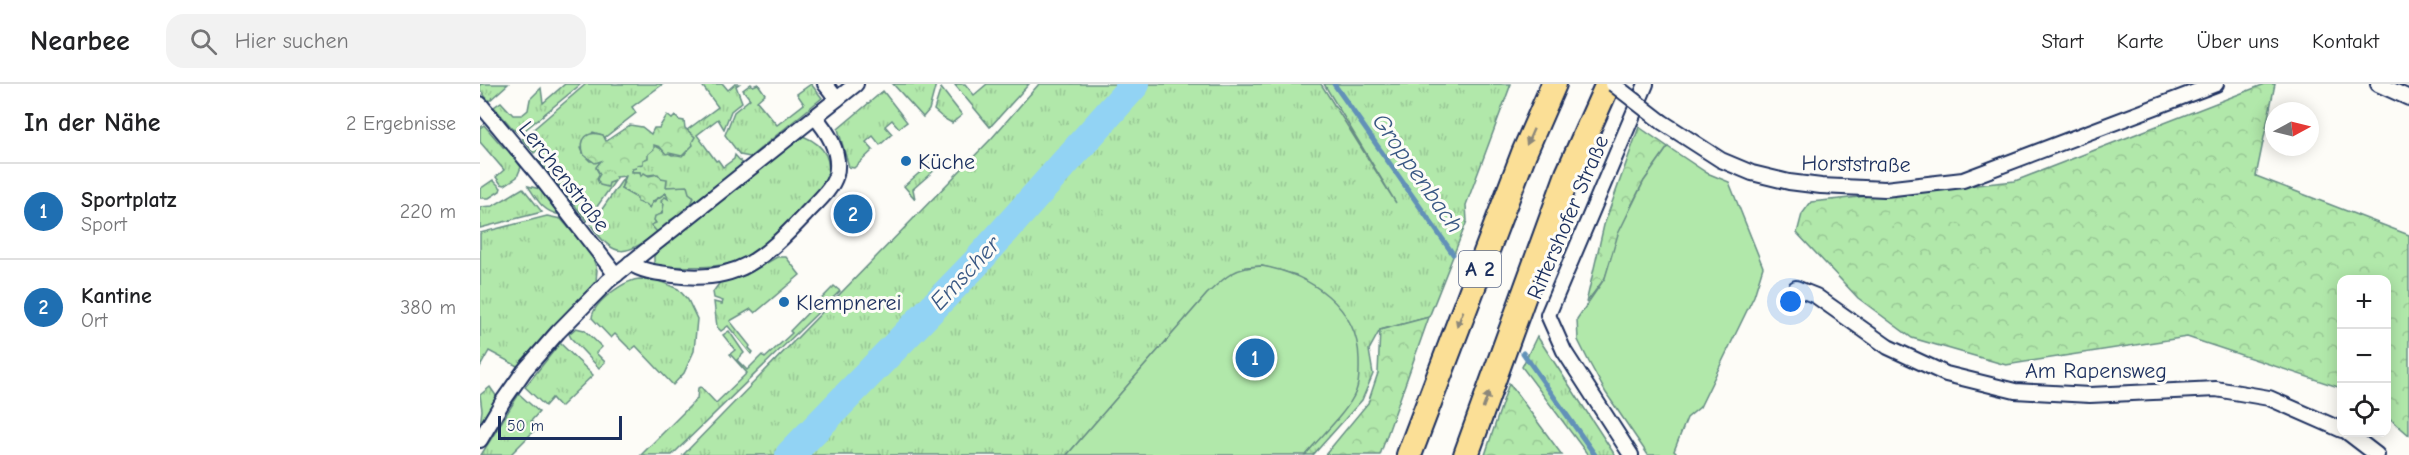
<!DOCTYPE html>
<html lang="de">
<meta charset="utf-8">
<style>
:root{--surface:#fff;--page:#f2f2f2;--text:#202124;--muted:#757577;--line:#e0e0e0;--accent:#1f6fb2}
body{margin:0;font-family:"Comic Neue",sans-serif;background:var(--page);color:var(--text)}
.controls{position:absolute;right:18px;bottom:18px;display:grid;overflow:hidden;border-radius:12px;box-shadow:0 3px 15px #0003}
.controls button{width:54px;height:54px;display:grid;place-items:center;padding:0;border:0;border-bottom:2px solid var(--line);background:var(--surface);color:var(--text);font:30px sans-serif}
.compass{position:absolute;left:1785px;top:18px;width:54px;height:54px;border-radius:50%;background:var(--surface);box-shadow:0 3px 15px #0003;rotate:83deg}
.scale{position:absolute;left:18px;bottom:15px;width:124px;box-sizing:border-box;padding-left:6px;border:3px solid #1b2f5e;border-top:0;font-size:16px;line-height:21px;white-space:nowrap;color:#1b2f5e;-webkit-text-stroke:4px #fdfcf7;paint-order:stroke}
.you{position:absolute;left:1311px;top:218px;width:21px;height:21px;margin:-15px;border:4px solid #fff;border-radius:50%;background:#1a73e8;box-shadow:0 0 0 9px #1a73e833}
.badge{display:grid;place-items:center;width:39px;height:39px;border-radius:50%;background:var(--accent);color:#fff;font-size:20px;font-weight:700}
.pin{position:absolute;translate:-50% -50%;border:3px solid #fff;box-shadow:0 2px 6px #0006}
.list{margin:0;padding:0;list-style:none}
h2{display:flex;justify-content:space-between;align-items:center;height:78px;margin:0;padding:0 24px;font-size:26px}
h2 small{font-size:20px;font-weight:400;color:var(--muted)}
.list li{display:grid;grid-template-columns:39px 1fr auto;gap:18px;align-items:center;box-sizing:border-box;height:96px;padding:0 24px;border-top:2px solid var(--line)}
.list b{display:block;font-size:22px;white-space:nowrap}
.list p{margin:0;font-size:20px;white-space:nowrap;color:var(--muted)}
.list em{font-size:20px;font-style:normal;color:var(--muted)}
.icon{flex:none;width:33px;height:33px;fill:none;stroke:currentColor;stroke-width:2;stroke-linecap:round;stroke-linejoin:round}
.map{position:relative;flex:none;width:1929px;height:371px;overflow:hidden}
header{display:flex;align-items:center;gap:36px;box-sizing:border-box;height:84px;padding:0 30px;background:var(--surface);border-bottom:2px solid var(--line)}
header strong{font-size:28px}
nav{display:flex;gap:33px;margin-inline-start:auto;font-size:21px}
.search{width:420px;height:54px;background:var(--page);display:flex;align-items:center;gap:15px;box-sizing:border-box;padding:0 21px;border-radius:18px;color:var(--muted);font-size:22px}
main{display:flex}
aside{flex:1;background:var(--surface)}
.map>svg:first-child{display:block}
</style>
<header>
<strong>Nearbee</strong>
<div class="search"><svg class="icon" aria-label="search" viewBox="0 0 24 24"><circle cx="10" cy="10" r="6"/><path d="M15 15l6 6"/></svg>Hier suchen</div>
<nav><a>Start</a><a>Karte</a><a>Über uns</a><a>Kontakt</a></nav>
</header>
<main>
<aside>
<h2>In der Nähe<small>2 Ergebnisse</small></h2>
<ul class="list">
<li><span class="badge">1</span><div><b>Sportplatz</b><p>Sport</p></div><em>220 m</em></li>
<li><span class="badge">2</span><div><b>Kantine</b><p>Ort</p></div><em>380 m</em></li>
</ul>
</aside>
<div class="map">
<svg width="1929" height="371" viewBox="0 0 1929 371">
<defs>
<pattern id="grass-tufts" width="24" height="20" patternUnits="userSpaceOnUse" patternTransform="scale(1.5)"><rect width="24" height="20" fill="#b1e8aa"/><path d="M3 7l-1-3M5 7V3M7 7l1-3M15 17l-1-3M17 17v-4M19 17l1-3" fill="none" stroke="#98c795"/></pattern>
<pattern id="forest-crowns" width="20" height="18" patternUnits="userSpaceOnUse" patternTransform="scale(1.5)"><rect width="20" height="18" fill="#b1e8aa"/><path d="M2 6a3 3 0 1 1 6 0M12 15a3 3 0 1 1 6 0" fill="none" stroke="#98c795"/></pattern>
</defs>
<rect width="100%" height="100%" fill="#fdfcf7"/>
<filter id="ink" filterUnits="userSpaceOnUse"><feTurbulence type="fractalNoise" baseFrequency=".0167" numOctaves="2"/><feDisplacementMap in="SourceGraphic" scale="12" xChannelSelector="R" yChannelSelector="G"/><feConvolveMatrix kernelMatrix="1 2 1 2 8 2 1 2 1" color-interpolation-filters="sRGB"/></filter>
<g filter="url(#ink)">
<g fill="url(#grass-tufts)" stroke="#668c84" stroke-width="1.5">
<polygon points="0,0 28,0 9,17 0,6"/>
<polygon points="85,0 101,0 40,50 33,45 14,23 21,18 33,31 42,31 48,26 50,15 61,4 63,19"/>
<polygon points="106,0 183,0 152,23 156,29 124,54 123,51 113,48 101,64 104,71 110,77 121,77 116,84 120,91 129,99 135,97 107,137 59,76 63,72 58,66 54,69 42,55"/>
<polygon points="221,0 243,0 248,6 255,0 259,0 256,2 262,18 251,27 244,45 238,35 217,51 236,77 238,76 243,83 254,75 255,71 263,80 210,121 213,112 195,104 186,103 176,90 161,92 160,88 152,88 152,84 165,74 174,61 192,71 205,70 213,52 207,46 238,23"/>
<polygon points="271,0 273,2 278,0 285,10 277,17 297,41 324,20 317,10 331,0 342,14 270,73 260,71 245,51 254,28 270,15 263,6"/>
<polygon points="413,0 456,0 449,26 443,33"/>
<polygon points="476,0 485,0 494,11 507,0 549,0 510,43 475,1"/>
<polygon points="559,0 841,0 916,119 844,0 1031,0 986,121 987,137 949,233 900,246 889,266 893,290 882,316 833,371 825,371 866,323 816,191 782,182 765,183 727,210 587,371 203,371 511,55"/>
<polygon points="461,4 482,31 472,39 463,34 454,26"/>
<polygon points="403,7 427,38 419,44 412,36 405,42 412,50 400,61 393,52 386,58 393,66 374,84 369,83 358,45"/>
<polygon points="4,41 24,64 28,65 41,83 37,93 25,101 21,100 16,93 24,86 0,58 0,44"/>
<path d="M323 52C345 61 355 78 344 100 321 123 286 167 257 177 233 186 204 182 178 182L174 179V172L176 169Z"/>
<polygon points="452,78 457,84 433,105 435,115 424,102"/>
<path d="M145 92 141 105 170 121 186 108 189 113 181 118 184 120C183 128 181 132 175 137L177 148C147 172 134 176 111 141Z"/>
<polygon points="13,96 21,104 20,107 9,114 0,114 0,105"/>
<path d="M48 102 60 105 81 131C63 128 57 116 48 102Z"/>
<polygon points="43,104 62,128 0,144 0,123 13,122"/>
<polygon points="67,132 81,135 112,171 117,186 116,197 39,283 9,267 0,283 0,149"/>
<polygon points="297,173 306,173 320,191 275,229 271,225 250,237 270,262 269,264 273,268 271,270 248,242 241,247 237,243 234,218 242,220 243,217 234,214 233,208 241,197 266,191"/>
<path d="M161 195 177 196 198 205 208 216 217 235 214 267 204 289 193 301 156 262 151 266 135 250 131 254 112 234C113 218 146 195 161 195Z"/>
<polygon points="354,202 360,207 192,371 161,371 217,315 218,304 221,303 236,319 267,289 250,270 255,266 243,251 249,247 264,269 257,276 267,286 282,271 285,274 312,249 310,247"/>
<polygon points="96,244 104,246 122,263 116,269 125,278 119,284 91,254 89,250"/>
<polygon points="1057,252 1135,371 1108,371 1042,283"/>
<polygon points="80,259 113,291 80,323 72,314 65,322 45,303"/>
<polygon points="10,303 17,313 0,342 2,326 0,311"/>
<polygon points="39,310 59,328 51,337 57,344 30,371 1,371"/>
</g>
<g fill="url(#forest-crowns)" stroke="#668c84" stroke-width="1.5">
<polygon points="1785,0 1795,0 1776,92 1929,151 1929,351 1907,332 1906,195 1862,195 1861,304 1707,253 1526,281 1432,254 1378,214 1317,149 1322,130 1331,118 1535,97"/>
<path d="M187 31 192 35 195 32 199 36 204 37 205 44 215 53 212 58 213 61 202 72 189 69 186 70 180 63 174 61V65L168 70V74L163 76V80L157 81 156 84 152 85V88H160L161 92 164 89 169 92 178 90 181 94 187 95 186 103 207 102 209 109 214 113C210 126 199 130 189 137V141L181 148H177L171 141 176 139 174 136 175 132 182 130 184 120 181 116 185 113 188 115 186 109 173 117 169 124 167 121 157 118V114L141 105 146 92 136 93 135 97 129 99 128 103 120 101 117 95 120 90 116 83 121 77 115 79 104 71C98 54 108 46 123 51L126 57 150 41 162 43 171 50 174 44H179Z"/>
<polygon points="1159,43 1188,63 1164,97 1151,122 1125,194 1106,219 1124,141"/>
<polygon points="949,233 900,371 845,371 888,319 898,289 900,246"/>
<polygon points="1029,299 1082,371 1005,371"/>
</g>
<g fill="#b1e8aa" stroke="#668c84" stroke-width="1.5">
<polygon points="1188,63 1227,89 1249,98 1283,183 1274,212 1220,323 1207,334 1194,367 1198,371 1168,371 1126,309 1109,278 1098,256 1097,235 1125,194 1138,150 1164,97"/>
<path d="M782 182C830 190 878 223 879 275 879 286 880 297 876 307 868 328 840 353 825 371H587L727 210C746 192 755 183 782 182Z"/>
</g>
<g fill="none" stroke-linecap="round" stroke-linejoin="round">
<g stroke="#6291b8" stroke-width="5">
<polyline points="854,0 973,170"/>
<polyline points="1043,269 1115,371"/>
</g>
<polyline stroke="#92d3f4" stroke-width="30" points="310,371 495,180 655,0"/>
<g stroke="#1b2f5e" stroke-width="18">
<g id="street">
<polyline points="345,0 357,15"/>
<polyline points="1898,0 1929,14"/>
<polyline points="0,20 58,90 136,191"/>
<polyline points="1182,38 1241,76 1272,89 1309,98 1341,102 1405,105 1483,96 1736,0"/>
<path d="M150 179C163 188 179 189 194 191 257 200 284 174 325 131 335 120 352 106 356 91 361 69 349 49 335 33"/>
<polyline points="1316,204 1336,212 1408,263 1466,290 1535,307 1610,311 1736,305 1789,314 1862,346"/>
<polyline points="1867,348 1897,371"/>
<polyline points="0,356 23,317 44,287 78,248 128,197 376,0"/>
<polyline points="1151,371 1084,267 1068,231 1166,0"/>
</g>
</g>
<g stroke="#1b2f5e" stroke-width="28">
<g id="highway">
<polyline points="929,371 1044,69 1074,0"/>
<polyline points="986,371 1088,90 1128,0"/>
</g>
</g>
<use href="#street" stroke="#fdfcf7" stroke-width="14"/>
<use href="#highway" stroke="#fbdf96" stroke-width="24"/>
<g stroke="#1b2f5e" stroke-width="18" stroke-linecap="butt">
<polyline id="street-bridge" points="1133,0 1182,38"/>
</g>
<use href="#street-bridge" stroke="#fdfcf7" stroke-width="14"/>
</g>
<defs><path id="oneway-solid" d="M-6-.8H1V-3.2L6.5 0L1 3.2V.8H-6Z" transform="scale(1.5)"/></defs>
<g fill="#8b877a">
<use href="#oneway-solid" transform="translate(1050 53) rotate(114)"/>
<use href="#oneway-solid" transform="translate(980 235) rotate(111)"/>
<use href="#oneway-solid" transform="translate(1006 316) rotate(-70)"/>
</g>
</g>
<g fill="#1f6fb2" stroke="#fdfcf7" stroke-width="2">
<circle cx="426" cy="77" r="6"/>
<circle cx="304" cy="218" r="6"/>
</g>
<g text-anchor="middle" stroke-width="6" stroke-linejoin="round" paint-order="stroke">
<rect fill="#fdfcf7" stroke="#5f6c8c" stroke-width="1.5" x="979" y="167" width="42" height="36" rx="4.5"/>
<g font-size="21" font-weight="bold" fill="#1b2f5e">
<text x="1000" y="192">A 2</text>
</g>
<g font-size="22" fill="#1b2f5e" stroke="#fdfcf7" text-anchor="start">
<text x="438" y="85">Küche</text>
<text x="316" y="226">Klempnerei</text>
</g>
<g font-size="22" fill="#1b2f5e" stroke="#fdfcf7">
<text transform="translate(1376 79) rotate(1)" y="8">Horststraße</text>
<text transform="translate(85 92) rotate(52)" y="8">Lerchenstraße</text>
<text transform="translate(1087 133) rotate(-67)" y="8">Rittershofer Straße</text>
<text x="1616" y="294">Am Rapensweg</text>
</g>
<g font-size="24" font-style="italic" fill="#395884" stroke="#fdfcf7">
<text transform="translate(938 89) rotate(55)" y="8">Groppenbach</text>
<text transform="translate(485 189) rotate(-47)" y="8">Emscher</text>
</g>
</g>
</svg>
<div class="controls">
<button>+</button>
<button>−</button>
<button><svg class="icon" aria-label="locate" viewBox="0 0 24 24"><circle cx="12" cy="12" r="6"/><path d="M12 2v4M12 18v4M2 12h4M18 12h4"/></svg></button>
</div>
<svg class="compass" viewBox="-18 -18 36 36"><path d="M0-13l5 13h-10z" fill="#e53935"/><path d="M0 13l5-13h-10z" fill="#757577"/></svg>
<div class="scale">50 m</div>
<div class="you"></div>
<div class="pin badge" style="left:775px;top:274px">1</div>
<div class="pin badge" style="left:373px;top:130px">2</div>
</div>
</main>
